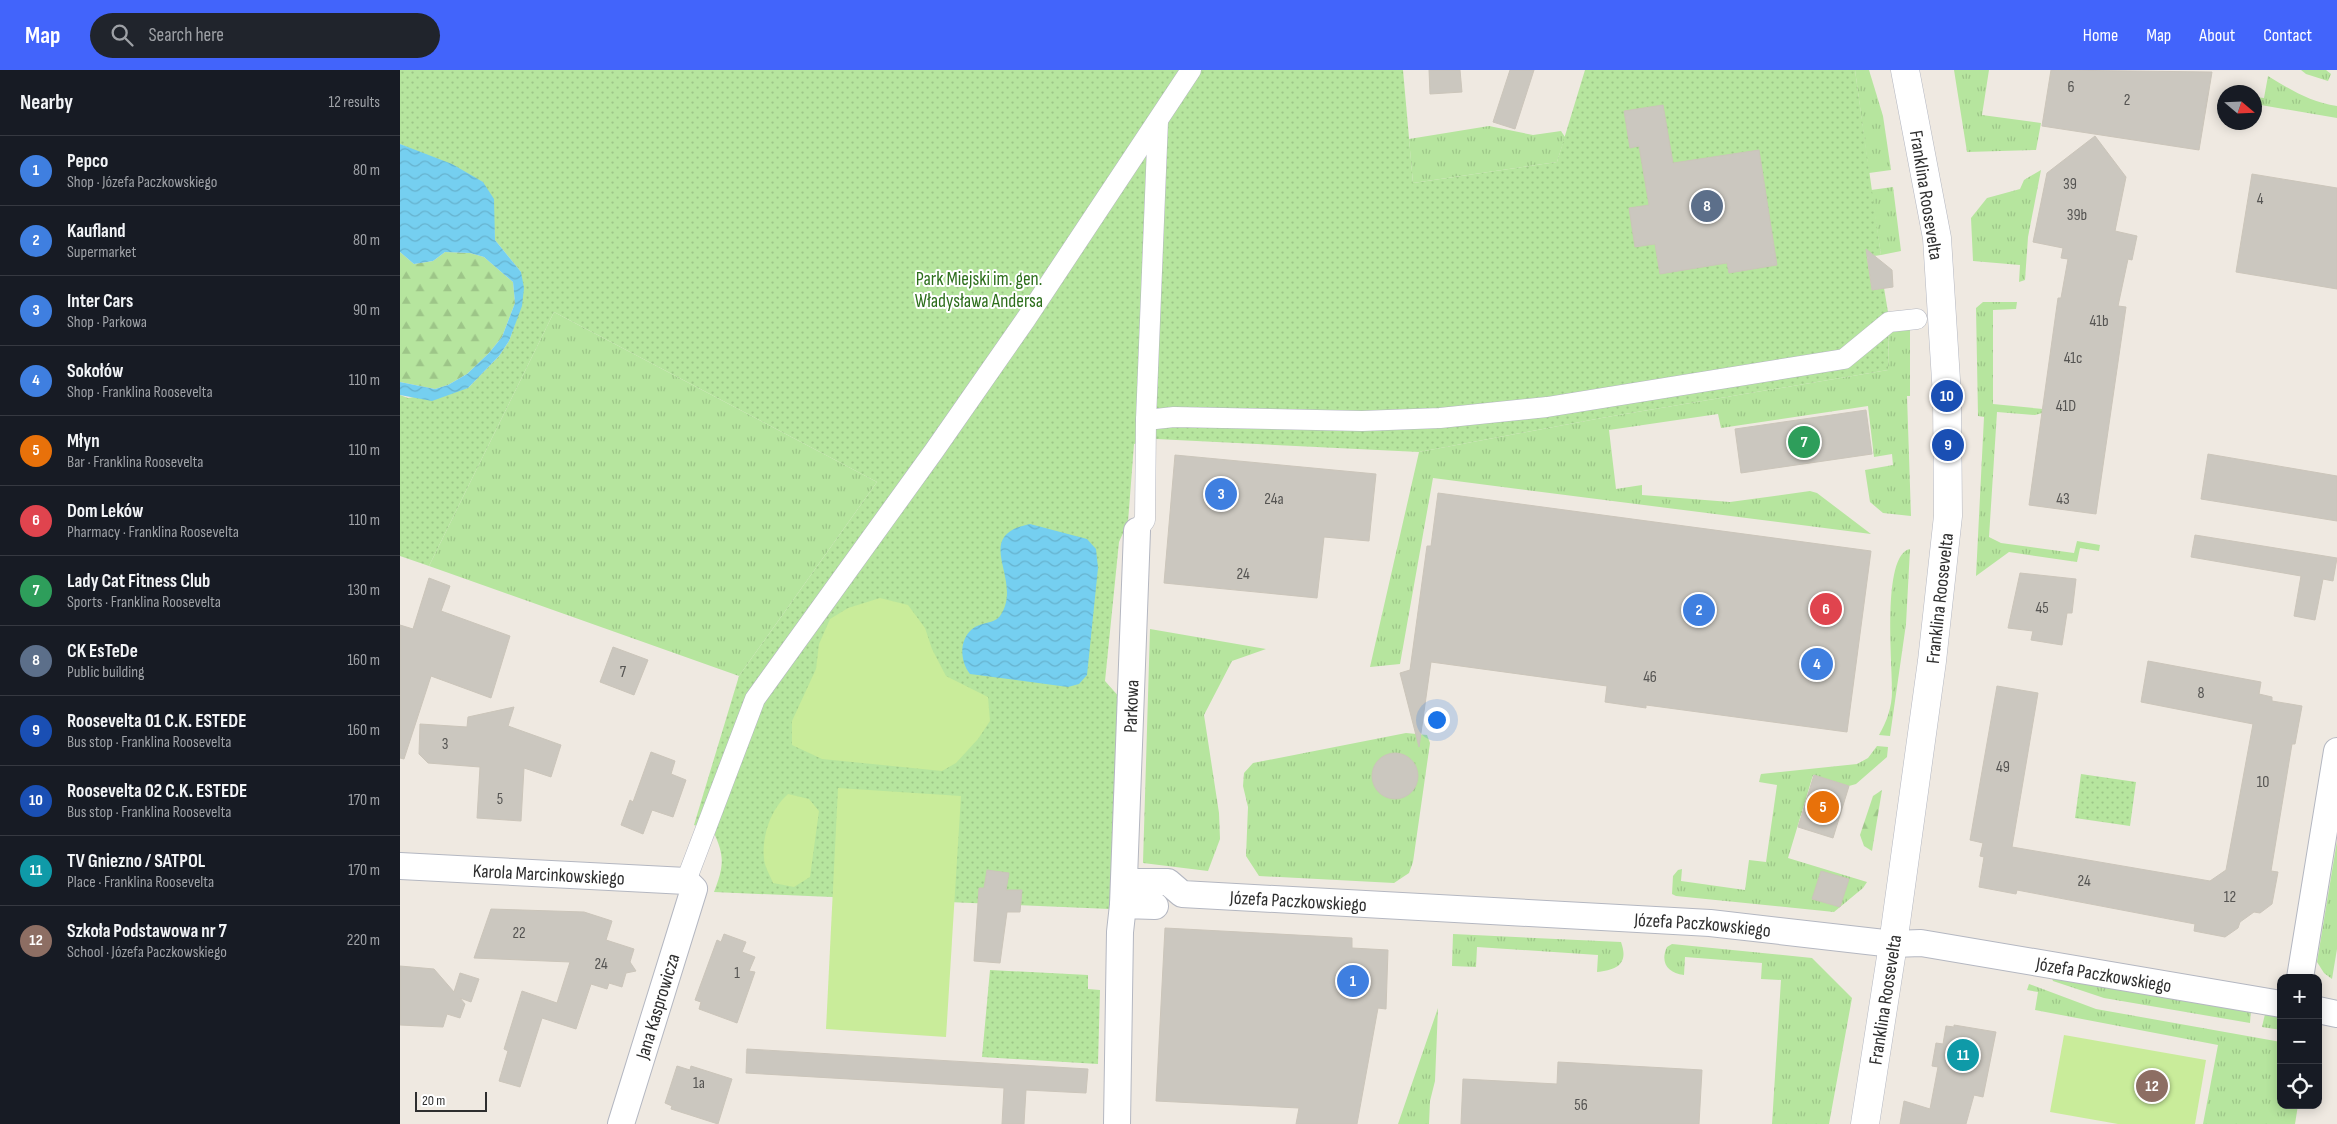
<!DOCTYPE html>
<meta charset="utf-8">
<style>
:root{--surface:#171b24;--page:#20242c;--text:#f1f3f6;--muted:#9ea1a6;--line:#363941;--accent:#4264fb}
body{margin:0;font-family:"Sofia Sans Condensed",sans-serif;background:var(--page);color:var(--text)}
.controls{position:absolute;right:15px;bottom:15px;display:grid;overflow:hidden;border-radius:10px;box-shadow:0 2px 12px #0003}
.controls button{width:45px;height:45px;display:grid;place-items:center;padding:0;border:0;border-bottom:1px solid var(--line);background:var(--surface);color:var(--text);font:25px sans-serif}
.compass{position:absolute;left:1817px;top:15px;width:45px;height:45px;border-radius:50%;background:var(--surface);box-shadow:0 2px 12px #0003;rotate:109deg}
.scale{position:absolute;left:15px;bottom:12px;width:72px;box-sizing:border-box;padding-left:5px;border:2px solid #2e2e2e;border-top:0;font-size:14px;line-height:18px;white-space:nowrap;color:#2e2e2e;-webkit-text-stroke:4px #fff;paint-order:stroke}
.you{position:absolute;left:1036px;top:649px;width:18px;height:18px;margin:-12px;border:4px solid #fff;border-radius:50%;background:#1a73e8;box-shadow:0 0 0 8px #1a73e833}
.badge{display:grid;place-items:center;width:32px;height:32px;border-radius:50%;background:var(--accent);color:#fff;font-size:16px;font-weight:700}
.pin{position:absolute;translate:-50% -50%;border:2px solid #fff;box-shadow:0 1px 5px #0006}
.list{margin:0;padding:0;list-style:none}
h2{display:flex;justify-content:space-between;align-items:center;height:65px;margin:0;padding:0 20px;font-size:21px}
h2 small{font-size:16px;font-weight:400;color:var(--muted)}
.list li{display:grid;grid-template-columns:32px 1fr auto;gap:15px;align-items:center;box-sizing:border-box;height:70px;padding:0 20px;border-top:1px solid var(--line)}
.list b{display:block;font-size:19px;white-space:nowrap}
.list p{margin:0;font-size:16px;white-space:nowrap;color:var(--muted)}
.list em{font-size:16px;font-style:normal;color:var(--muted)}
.icon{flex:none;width:28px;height:28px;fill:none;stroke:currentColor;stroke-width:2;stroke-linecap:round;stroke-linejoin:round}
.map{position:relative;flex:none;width:1937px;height:1054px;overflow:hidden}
header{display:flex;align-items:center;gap:30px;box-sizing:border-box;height:70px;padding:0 25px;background:var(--accent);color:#fff}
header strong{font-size:24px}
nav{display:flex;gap:28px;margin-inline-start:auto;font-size:18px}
.search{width:350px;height:45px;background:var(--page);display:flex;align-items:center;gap:12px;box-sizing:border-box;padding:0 18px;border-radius:28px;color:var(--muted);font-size:19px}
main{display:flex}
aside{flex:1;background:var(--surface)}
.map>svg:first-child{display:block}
</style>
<header>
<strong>Map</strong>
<div class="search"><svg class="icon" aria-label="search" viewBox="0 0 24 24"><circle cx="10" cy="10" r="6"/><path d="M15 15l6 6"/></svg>Search here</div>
<nav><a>Home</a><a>Map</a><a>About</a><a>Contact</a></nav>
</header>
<main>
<aside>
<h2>Nearby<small>12 results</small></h2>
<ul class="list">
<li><span class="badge" style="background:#3f7fe0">1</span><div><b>Pepco</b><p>Shop · Józefa Paczkowskiego</p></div><em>80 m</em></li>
<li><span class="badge" style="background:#3f7fe0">2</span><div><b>Kaufland</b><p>Supermarket</p></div><em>80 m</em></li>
<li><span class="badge" style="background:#3f7fe0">3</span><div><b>Inter Cars</b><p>Shop · Parkowa</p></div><em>90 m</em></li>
<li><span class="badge" style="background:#3f7fe0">4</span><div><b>Sokołów</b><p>Shop · Franklina Roosevelta</p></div><em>110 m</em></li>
<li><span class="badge" style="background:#e8710a">5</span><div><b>Młyn</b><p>Bar · Franklina Roosevelta</p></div><em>110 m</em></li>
<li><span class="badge" style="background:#e0444e">6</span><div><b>Dom Leków</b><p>Pharmacy · Franklina Roosevelta</p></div><em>110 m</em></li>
<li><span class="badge" style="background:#2e9e5b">7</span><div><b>Lady Cat Fitness Club</b><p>Sports · Franklina Roosevelta</p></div><em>130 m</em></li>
<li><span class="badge" style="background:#5c6f8a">8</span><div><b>CK EsTeDe</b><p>Public building</p></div><em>160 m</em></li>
<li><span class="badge" style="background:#1a4fb4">9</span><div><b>Roosevelta 01 C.K. ESTEDE</b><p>Bus stop · Franklina Roosevelta</p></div><em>160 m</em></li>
<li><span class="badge" style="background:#1a4fb4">10</span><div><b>Roosevelta 02 C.K. ESTEDE</b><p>Bus stop · Franklina Roosevelta</p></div><em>170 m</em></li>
<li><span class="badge" style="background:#0f9aa8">11</span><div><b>TV Gniezno / SATPOL</b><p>Place · Franklina Roosevelta</p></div><em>170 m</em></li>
<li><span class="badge" style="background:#8d6e63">12</span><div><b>Szkoła Podstawowa nr 7</b><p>School · Józefa Paczkowskiego</p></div><em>220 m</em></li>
</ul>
</aside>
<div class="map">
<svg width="1937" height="1054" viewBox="0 0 1937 1054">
<defs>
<pattern id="grass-tufts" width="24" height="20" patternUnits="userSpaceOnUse" patternTransform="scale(1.25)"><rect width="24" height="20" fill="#b6e59e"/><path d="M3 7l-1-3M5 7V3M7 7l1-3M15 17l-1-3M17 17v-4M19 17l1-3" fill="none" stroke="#9dc588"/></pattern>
<pattern id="forest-firs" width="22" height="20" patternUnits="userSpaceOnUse" patternTransform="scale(1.25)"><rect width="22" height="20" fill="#b6e59e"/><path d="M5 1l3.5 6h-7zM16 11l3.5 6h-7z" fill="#9dc588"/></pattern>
<pattern id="park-dots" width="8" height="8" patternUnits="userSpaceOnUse" patternTransform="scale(1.25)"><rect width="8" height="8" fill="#b6e59e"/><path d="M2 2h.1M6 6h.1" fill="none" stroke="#9dc588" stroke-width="1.8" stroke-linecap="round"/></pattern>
<pattern id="water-waves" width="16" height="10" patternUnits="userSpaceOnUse" patternTransform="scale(1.25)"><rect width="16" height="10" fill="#75cff0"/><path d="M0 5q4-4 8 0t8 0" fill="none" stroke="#66b2ce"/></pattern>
</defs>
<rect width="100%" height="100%" fill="#efe9e1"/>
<g fill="url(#grass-tufts)">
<polygon points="1455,0 1469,0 1483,46 1491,100 1469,103"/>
<polygon points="1554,0 1589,0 1582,45 1641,53 1636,80 1567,82"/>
<polygon points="1901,0 1926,0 1931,4 1928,11 1906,4"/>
<path d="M1868 6C1891 20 1910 32 1937 36V48L1855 34V27L1864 28Z"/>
<polygon points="1089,56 1133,65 1161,61 1165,67 1157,92 1013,113 1009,69"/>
<polygon points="1641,100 1628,167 1625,210 1619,212 1620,195 1573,191 1571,148 1587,128 1620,119 1624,110"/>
<polygon points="1493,117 1501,181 1481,185 1471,120"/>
<polygon points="1583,232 1617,232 1616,239 1593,240 1593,334 1643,339 1642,343 1635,345 1597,342 1589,467 1601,473 1674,483 1677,471 1700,475 1699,481 1680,478 1677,492 1609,482 1576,506 1584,347 1578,346 1576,238"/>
<polygon points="154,242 477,412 339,606 29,496"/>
<polygon points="1510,249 1510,326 1507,326 1511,446 1483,443 1470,432 1465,400 1493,395 1492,384 1474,387 1468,336 1321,358 1318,344 1209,360 1216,419 1242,415 1242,425 1330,432 1410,421 1417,423 1471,464 1033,408 1000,594 970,597 1019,382 1207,347 1488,300 1489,252"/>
<path d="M1510 479 1506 554 1490 666 1479 665C1487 651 1492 637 1492 621 1493 597 1481 485 1510 479Z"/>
<polygon points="750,559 866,579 832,591 804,645 819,743 820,769 808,801 743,793"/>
<polygon points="1006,663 1027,665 1030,673 1013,792 1009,803 994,813 859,806 846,786 848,737 843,716 844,703 853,693"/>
<polygon points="1477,676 1488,677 1487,687 1456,714 1449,716 1413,705 1388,788 1467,812 1463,818 1434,842 1276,826 1272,824 1273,806 1278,800 1282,799 1281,811 1345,820 1349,790 1366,792 1377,715 1359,712 1361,704 1457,694 1468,688"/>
<polygon points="1937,771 1937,879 1932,909 1924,903 1917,892"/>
<path d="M1053 864 1221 872C1229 894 1217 900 1197 902L1198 885 1077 877 1076 897 1052 896Z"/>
<path d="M1272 874 1412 888 1452 928 1429 1054H1372L1381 910 1361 909 1362 893 1285 887 1284 905C1267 903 1260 892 1267 877Z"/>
<polygon points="1651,906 1851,939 1850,953 1704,928 1653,911"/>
<polygon points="1629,914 1696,939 1881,972 1881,1035 1898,1035 1895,1054 1803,1054 1818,975 1635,940 1638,922 1627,920"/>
<polygon points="1038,938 1035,1011 1030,1031 1029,1054 998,1054"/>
<polygon points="1865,944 1881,946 1881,960 1862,957"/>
</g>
<g fill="url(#forest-firs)">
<polygon points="0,182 14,194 33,191 45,182 70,183 84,187 113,212 115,233 102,267 89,283 67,304 48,315 35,319 0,312"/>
<polygon points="1482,720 1472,781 1464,776 1460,765 1473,726"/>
</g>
<g fill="url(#park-dots)">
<path d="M0 0H1003L1013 113 1157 92 1185 0H1455L1481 185 1467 187 1472 220 1484 218 1489 248 1488 300 1207 347 1019 382 756 369 734 374 728 452 719 472 705 611 721 629 710 839 314 822C324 796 325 786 313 761L294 755 339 606 477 412 154 242 29 496 0 486V325L8 328 68 318 99 286 109 271 115 254 121 202 95 170 94 156 83 112 0 74Z"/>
<polygon points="1681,704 1736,712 1730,756 1675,748"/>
<polygon points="590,900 688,905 688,919 700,920 698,994 582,987"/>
</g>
<g fill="#c9ec9a">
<polygon points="480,528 508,535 525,558 532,579 546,606 588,627 590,651 578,669 556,693 542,701 422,689 392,675 392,651 416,599 419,574 430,549 448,538"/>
<polygon points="438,718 561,726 546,967 426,959"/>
<path d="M388 724 409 729 419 741 410 807 394 817 373 813C370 805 364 796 364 788 362 765 371 739 388 724Z"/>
<polygon points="1664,965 1806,990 1795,1054 1718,1054 1650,1042"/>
</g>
<g fill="url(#water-waves)">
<polygon points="0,74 52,94 83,112 94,129 95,170 121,202 124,218 122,236 109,271 99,286 68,318 32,331 0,325 0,312 35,319 48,315 67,304 89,283 102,267 115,233 113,212 84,187 70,183 45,182 33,191 14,194 0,182"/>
<path d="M630 454 687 469 696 479 698 498 687 605 679 614 668 617 570 604C559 590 559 567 575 557 582 553 591 553 597 549 601 546 603 541 605 536 616 502 575 465 630 454Z"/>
</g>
<g fill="#cbc7bf" stroke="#cbc5ba">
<polygon points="1029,0 1060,0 1062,22 1030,24"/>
<polygon points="1110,0 1134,0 1115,59 1093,52"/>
<polygon points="1651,0 1812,2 1799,80 1642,56"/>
<polygon points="1263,35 1273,93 1359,80 1377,195 1329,203 1327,193 1260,204 1255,174 1235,177 1229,138 1249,135 1239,76 1230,78 1224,41"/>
<polygon points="1695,66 1726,107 1715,161 1737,166 1732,190 1728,189 1718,236 1726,237 1696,444 1629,435 1658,228 1661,228 1668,189 1661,188 1663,178 1633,172 1647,103"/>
<polygon points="1852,104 1937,118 1937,219 1836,202"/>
<polygon points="1466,179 1492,200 1493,217 1472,220"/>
<polygon points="1466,340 1472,384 1341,403 1335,359"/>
<polygon points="1808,384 1937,406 1937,451 1801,429"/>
<polygon points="775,385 976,404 969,471 924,467 917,528 764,513"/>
<polygon points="1038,423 1471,481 1447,662 1246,635 1246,638 1205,632 1207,616 1031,592 1019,677 1000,603 1010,600 1027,476 1031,476"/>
<polygon points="1795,465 1937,488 1933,511 1923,509 1915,550 1894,546 1901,506 1791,487"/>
<polygon points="1620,503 1676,509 1672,543 1667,543 1662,575 1631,570 1633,561 1608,558"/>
<polygon points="29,508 50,516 41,541 110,566 91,628 31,606 4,689 0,688 0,555 13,559"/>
<polygon points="213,577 248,590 234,625 200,612"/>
<polygon points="1748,591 1861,612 1859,624 1872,627 1872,631 1902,636 1895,674 1892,674 1871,801 1878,802 1872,834 1860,843 1854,842 1840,852 1838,858 1825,867 1794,861 1795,854 1617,820 1616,824 1579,817 1584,787 1580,786 1583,773 1570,770 1597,616 1638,623 1612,777 1810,811 1826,800 1853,654 1741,632"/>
<polygon points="114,637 108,656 161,675 151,707 124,698 121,751 77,748 80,697 28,693 19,684 20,654 67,657 68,647"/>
<polygon points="251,682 275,691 271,704 286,710 273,747 252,740 243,764 221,755 230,730 233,732"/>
<circle cx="995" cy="706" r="23"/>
<polygon points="1414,705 1449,716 1433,768 1398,757"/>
<polygon points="587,800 609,803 606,820 622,820 620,842 607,842 600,893 574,891 579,818 584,818"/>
<polygon points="1421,801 1449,809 1440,837 1412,829"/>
<polygon points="91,839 184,842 212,851 206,870 234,879 230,892 236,901 226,903 222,917 209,913 207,919 191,914 176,959 142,948 120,1017 99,1011 108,981 104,979 122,921 157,933 170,892 74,888"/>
<polygon points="765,858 952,868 952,878 988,880 986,939 978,938 957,1054 896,1054 899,1038 756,1031"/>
<polygon points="324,864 346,872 342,882 355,887 349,901 355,902 337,953 299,939 301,932 295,930 317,870 321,872"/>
<polygon points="0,896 34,899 54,922 60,903 79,909 71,932 60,928 65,934 60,948 47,944 43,957 0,955"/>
<polygon points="1554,955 1596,962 1583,1027 1574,1025 1566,1054 1500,1054 1504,1031 1530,1039 1538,997 1532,996 1536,973 1543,974 1546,956 1554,957"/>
<polygon points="347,979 688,999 686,1023 626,1020 624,1054 602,1054 604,1018 346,1003"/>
<polygon points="1158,992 1302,1000 1299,1054 1061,1054 1063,1009 1157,1014"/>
<polygon points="277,996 290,1000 291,996 332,1009 318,1054 271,1039 272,1036 265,1033"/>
</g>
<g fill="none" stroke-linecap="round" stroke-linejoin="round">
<g stroke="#b4b7c1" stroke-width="21">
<g id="pedestrian">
<polyline points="746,350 774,347 962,351 1040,348 1147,337 1444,289 1489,252 1517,249"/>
<polyline points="737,461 745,450 746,350 758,51"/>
<polyline points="286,811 355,629 534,381 626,249 791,0"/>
</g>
</g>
<g stroke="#b4b7c1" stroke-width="28">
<g id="minor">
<path id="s1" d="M0 796 286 811 294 819 221 1054"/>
<path id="s2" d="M724 812H768L782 824 1310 853 1493 874 1521 873 1881 934"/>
<path id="s3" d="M723 835 737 461"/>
<polyline points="1900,908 1937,681"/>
<polyline points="1918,940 1937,944"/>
<polyline points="717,1054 720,862 723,835 755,836"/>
</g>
</g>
<g stroke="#b4b7c1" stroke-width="29">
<g id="tertiary">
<path id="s4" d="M1465 1054 1493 874 1532 591 1548 446 1547 326 1537 168 1505 0"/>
</g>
</g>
<use href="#pedestrian" stroke="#fff" stroke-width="20"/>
<use href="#minor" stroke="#fff" stroke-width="26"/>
<use href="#tertiary" stroke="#fff" stroke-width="28"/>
</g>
<g text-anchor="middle" stroke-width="4" stroke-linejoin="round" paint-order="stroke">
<g font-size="16" fill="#555452">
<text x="1671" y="22">6</text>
<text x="1727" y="35">2</text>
<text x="1670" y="119">39</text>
<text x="1860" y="134">4</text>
<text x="1677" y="150">39b</text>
<text x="1699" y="256">41b</text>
<text x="1673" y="293">41c</text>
<text x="1666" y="341">41D</text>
<text x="874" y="434">24a</text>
<text x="1663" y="434">43</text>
<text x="843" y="509">24</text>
<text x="1642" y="543">45</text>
<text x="223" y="607">7</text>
<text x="1250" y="612">46</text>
<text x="1801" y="628">8</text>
<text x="45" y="679">3</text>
<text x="1603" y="702">49</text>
<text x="1863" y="717">10</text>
<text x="100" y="734">5</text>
<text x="1684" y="816">24</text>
<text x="1830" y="832">12</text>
<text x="119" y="868">22</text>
<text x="201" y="899">24</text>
<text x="337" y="908">1</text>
<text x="299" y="1018">1a</text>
<text x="1181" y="1040">56</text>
</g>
<g font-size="19" fill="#2e2e2e" stroke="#fff">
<text transform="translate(1527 125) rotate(81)" y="7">Franklina Roosevelta</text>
<text dy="7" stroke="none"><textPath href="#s4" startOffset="531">Franklina Roosevelta</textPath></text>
<text dy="7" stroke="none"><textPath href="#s3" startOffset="199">Parkowa</textPath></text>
<text dy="7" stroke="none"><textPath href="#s1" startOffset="149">Karola Marcinkowskiego</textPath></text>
<text dy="7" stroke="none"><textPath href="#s2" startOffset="179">Józefa Paczkowskiego</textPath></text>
<text dy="7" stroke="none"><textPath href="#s2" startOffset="584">Józefa Paczkowskiego</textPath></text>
<text dy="7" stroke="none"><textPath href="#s2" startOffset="989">Józefa Paczkowskiego</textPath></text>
<text dy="7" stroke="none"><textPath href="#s4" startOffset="126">Franklina Roosevelta</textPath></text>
<text transform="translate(257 936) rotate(-73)" y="7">Jana Kasprowicza</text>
</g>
<g font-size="19" fill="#2c6e1b" stroke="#fff">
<text x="579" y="215">Park Miejski im. gen.<tspan x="579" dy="22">Władysława Andersa</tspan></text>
</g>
</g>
</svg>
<div class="controls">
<button>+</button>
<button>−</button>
<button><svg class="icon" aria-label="locate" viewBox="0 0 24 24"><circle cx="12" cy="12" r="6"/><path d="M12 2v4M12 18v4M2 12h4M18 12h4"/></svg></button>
</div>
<svg class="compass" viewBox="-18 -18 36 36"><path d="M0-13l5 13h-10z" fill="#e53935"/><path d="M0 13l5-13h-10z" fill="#9ea1a6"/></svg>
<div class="scale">20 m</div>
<div class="you"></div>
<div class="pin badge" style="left:953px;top:911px;background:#3f7fe0">1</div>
<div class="pin badge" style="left:1299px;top:540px;background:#3f7fe0">2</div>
<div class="pin badge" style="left:821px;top:424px;background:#3f7fe0">3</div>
<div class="pin badge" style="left:1417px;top:594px;background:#3f7fe0">4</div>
<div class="pin badge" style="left:1423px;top:737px;background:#e8710a">5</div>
<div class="pin badge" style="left:1426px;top:539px;background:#e0444e">6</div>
<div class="pin badge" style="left:1404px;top:372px;background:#2e9e5b">7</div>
<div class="pin badge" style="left:1307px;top:136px;background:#5c6f8a">8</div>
<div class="pin badge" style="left:1548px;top:375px;background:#1a4fb4">9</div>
<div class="pin badge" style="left:1547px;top:326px;background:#1a4fb4">10</div>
<div class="pin badge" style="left:1563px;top:985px;background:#0f9aa8">11</div>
<div class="pin badge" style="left:1752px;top:1016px;background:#8d6e63">12</div>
</div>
</main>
